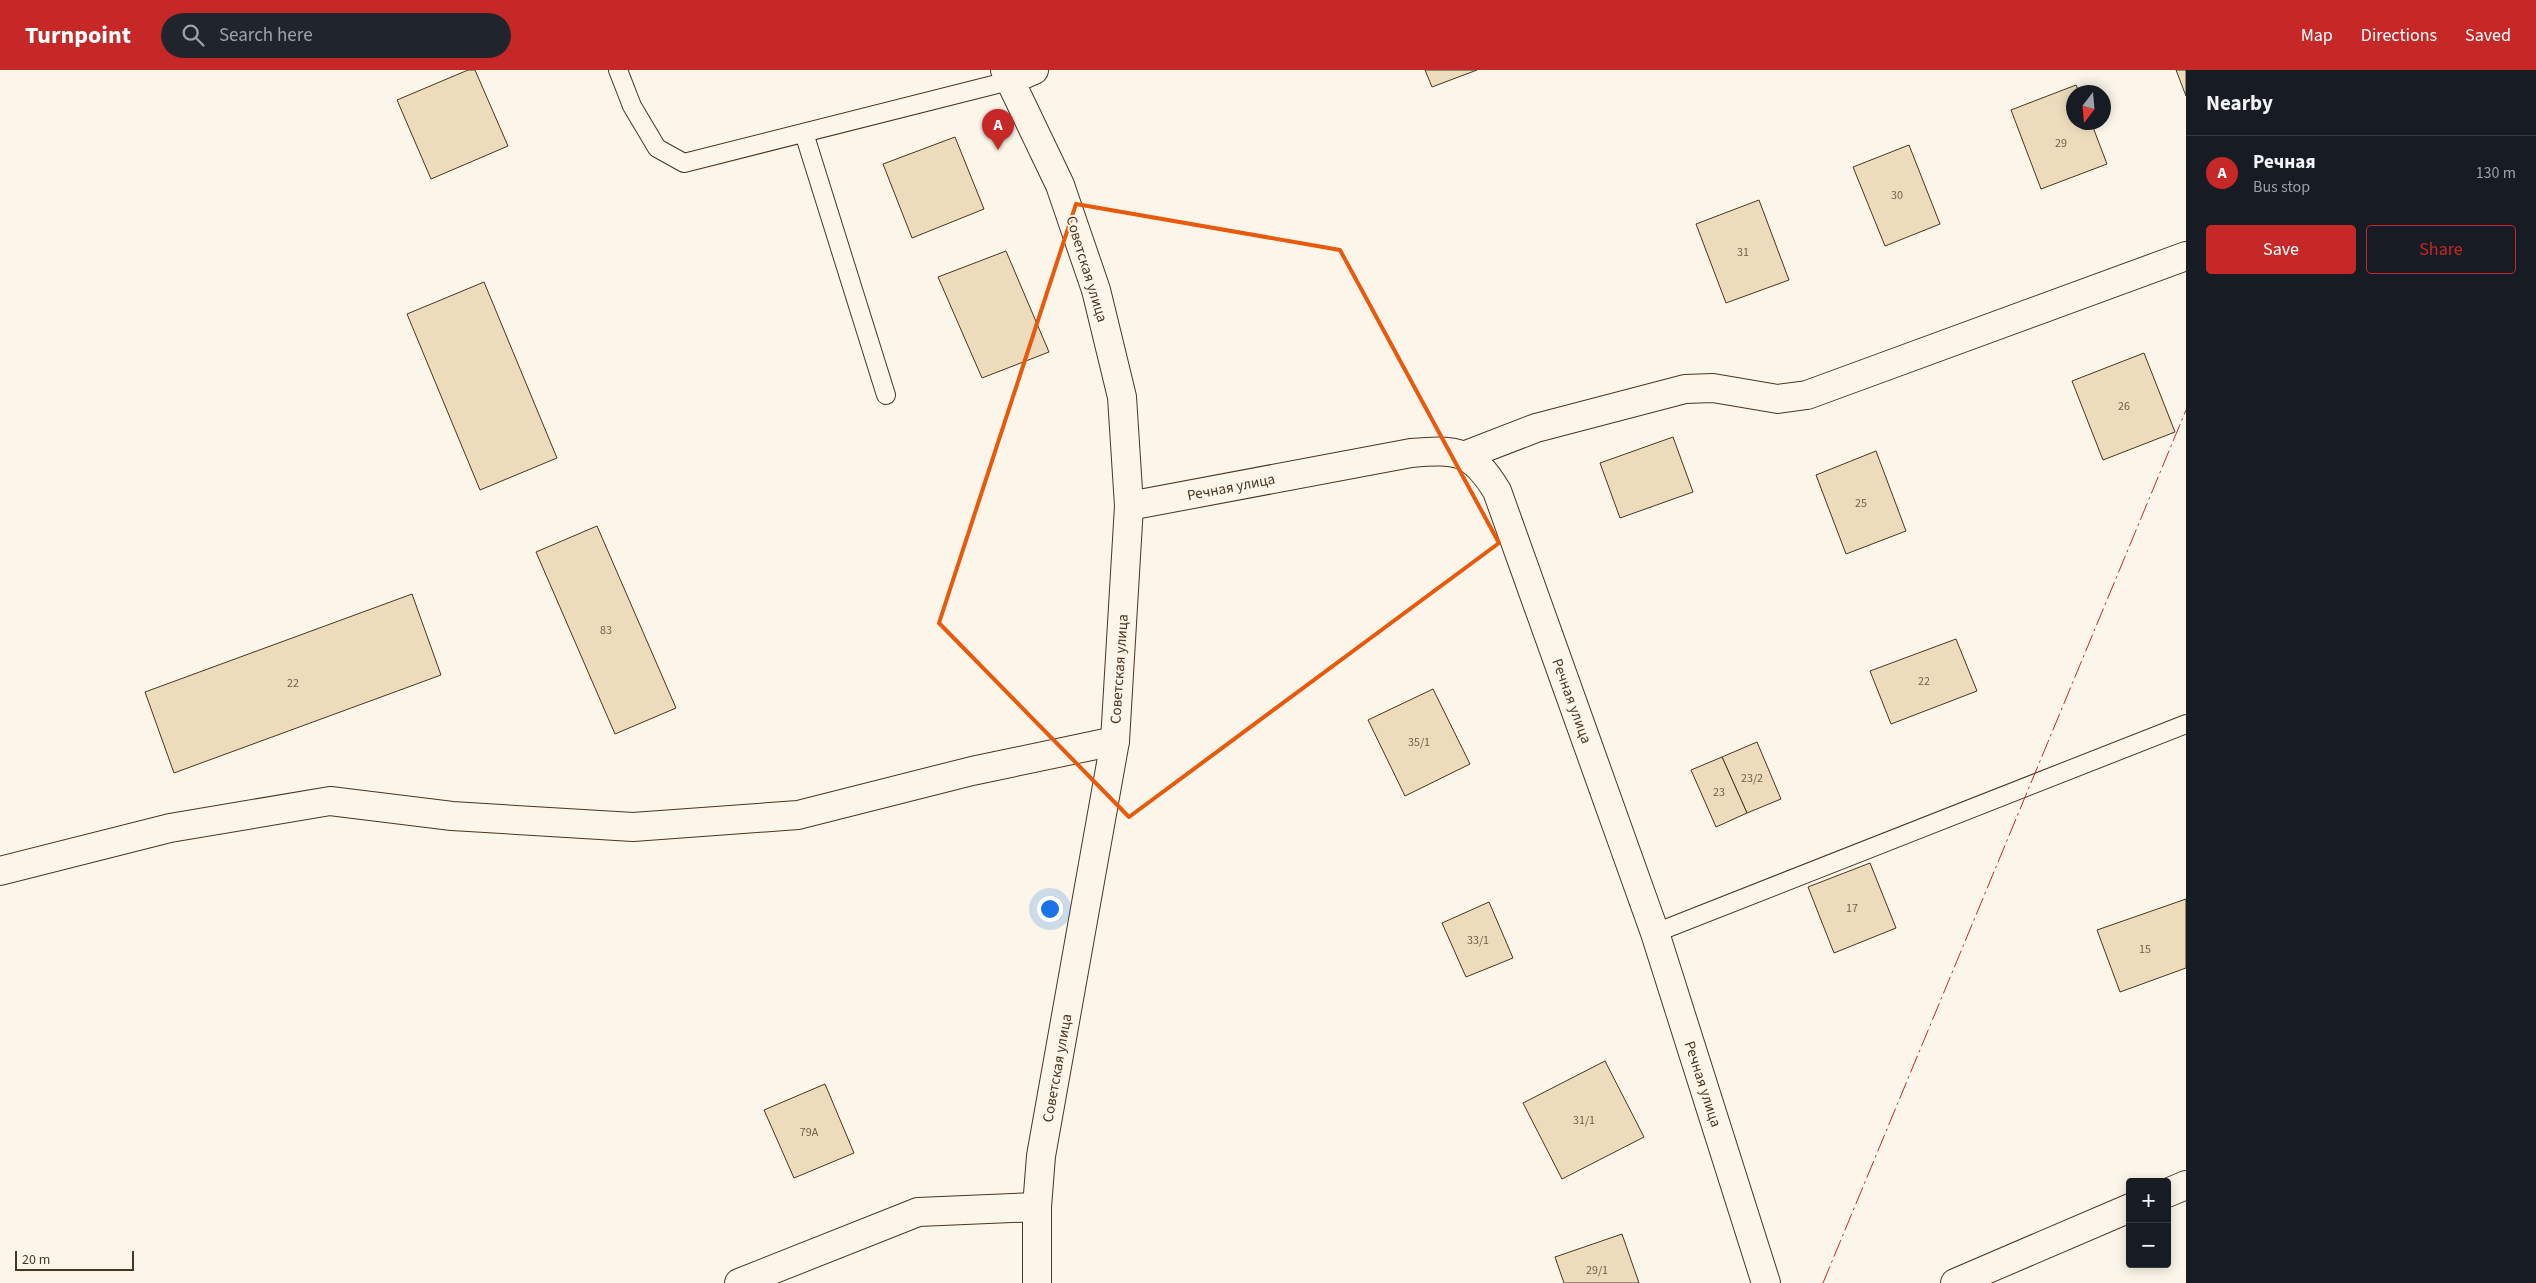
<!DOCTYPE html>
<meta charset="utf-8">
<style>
:root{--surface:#171b24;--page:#20242c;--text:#f1f3f6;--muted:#9ea1a6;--line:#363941;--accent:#c62828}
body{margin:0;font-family:"Source Sans 3",sans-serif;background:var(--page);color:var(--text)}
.controls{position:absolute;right:15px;bottom:15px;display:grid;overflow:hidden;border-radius:5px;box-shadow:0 2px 12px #0003}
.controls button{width:45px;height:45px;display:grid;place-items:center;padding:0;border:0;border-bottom:1px solid var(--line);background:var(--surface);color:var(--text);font:25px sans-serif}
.compass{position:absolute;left:2066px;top:15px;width:45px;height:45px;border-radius:50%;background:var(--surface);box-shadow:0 2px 12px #0003;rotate:196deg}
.scale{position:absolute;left:15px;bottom:12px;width:119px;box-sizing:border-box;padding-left:5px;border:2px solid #4a3520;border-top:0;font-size:14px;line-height:18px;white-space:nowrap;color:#4a3520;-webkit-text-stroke:4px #fbf6e9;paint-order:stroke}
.you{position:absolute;left:1049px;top:838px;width:18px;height:18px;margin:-12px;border:4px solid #fff;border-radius:50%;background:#1a73e8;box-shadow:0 0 0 8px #1a73e833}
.badge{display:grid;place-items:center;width:32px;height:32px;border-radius:50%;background:var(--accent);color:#fff;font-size:16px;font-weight:700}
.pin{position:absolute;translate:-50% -41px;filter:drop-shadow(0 1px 2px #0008)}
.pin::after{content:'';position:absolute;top:26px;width:18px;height:15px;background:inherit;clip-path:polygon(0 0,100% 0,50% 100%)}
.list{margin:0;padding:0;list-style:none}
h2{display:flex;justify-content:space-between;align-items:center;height:65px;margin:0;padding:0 20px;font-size:21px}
h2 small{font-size:16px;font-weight:400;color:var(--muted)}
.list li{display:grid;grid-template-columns:32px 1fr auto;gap:15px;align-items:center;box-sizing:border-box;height:75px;padding:0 20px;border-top:1px solid var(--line)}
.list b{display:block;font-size:19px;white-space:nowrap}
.list p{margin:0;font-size:16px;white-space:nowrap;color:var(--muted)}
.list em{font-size:16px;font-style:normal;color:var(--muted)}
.actions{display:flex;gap:10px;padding:15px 20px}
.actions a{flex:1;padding:11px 0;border:1px solid var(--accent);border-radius:5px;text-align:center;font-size:18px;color:var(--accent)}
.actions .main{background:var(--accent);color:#fff}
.icon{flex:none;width:28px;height:28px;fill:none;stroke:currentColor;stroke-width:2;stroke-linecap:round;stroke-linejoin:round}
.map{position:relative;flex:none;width:2186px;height:1213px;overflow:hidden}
header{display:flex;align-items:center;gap:30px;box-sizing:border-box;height:70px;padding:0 25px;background:var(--accent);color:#fff}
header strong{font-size:24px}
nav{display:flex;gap:28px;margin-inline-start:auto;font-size:18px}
.search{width:350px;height:45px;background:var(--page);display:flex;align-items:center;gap:12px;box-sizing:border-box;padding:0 18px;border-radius:28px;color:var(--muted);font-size:19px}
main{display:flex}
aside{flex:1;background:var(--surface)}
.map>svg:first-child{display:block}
</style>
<header>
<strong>Turnpoint</strong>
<div class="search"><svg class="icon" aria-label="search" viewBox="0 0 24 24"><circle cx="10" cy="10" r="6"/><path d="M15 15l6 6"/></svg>Search here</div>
<nav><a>Map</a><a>Directions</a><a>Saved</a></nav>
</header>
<main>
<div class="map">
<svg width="2186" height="1213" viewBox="0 0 2186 1213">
<rect width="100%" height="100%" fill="#fbf6e9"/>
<g fill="#ecdcbc" stroke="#4a3520">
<polygon points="468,0 475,0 508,76 431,109 397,30"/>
<polygon points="1425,0 1477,0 1432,17"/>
<polygon points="2176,0 2186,0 2186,26"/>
<polygon points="2076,15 2079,22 2074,22 2074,52 2091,52 2107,94 2041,119 2011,40"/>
<polygon points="955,67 984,139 912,168 883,94"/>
<polygon points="1909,75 1940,154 1885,176 1853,97"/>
<polygon points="1759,130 1789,210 1726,233 1696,154"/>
<polygon points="1006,181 1049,282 982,308 938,207"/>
<polygon points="484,212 557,388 480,420 407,244"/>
<polygon points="2144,283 2175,362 2103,390 2072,311"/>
<polygon points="1673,367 1693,422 1620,448 1600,393"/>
<polygon points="1876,381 1906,461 1846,484 1816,405"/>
<polygon points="597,456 676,638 615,664 536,482"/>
<polygon points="412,524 441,605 174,703 145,622"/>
<polygon points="1956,569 1977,621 1891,654 1870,601"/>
<polygon points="1433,619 1470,694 1405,726 1368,650"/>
<polygon points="1757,672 1781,729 1747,743 1722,687"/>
<polygon points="1722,687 1747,743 1716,757 1691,700"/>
<polygon points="1870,793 1896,858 1834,883 1808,817"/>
<polygon points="2186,829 2186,898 2120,922 2097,860"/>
<polygon points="1489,832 1513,888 1466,907 1442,853"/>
<polygon points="1605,991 1644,1067 1562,1109 1523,1033"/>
<polygon points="825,1014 854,1083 794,1108 764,1040"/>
<polygon points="1622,1164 1639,1213 1564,1213 1555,1187"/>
</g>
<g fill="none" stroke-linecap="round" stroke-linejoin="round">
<g stroke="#4a3520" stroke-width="20">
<g id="lane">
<polyline points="618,0 632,36 657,78 684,93 1009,11"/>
<polyline points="804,63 886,325"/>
<polyline points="1655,863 2186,654"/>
</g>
</g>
<g stroke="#4a3520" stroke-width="30">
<g id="street">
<polyline points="1009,11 1034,0"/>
<polyline points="1466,385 1536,358 1685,319 1713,318 1778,329 1807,325 2186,186"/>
<path d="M1129 436 1411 383C1457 379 1472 380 1497 421L1655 863 1766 1213"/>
<polyline points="0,801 170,758 330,731 452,746 633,757 798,745 972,701 1115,671"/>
<polyline points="2167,1123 2186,1115"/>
<polyline points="739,1213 918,1142 1037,1137"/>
<polyline points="1955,1213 2130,1138"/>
</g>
</g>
<g stroke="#4a3520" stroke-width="30">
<polyline id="secondary" points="1005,0 1060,115 1096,220 1122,327 1129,436 1115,671 1041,1086 1037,1137 1037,1213"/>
</g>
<use href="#lane" stroke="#fbf6e9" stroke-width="18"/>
<use href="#street" stroke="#fbf6e9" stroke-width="28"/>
<use href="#secondary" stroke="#fbf6e9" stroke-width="28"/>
<polyline stroke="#c62828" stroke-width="1" stroke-dasharray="18 4 2.5 4" stroke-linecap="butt" points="1823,1213 2186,340"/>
</g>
<path fill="none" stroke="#e8590c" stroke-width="4" stroke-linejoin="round" d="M1076 134 1340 180 1499 473 1129 747 939 553Z"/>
<g text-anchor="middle" stroke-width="4" stroke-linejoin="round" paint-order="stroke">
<g font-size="12" fill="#725f47">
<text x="2061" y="77">29</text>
<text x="1897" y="129">30</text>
<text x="1743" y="186">31</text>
<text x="2124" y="340">26</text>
<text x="1861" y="437">25</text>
<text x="606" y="564">83</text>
<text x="1924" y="615">22</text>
<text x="293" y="617">22</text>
<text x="1419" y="676">35/1</text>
<text x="1752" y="712">23/2</text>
<text x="1719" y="726">23</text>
<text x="1852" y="842">17</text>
<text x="1478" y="874">33/1</text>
<text x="2145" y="883">15</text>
<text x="1584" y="1054">31/1</text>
<text x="809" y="1066">79А</text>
<text x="1597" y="1204">29/1</text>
</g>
<g font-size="15" fill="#4a3520" stroke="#fbf6e9">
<text transform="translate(1087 199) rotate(73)" y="5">Советская улица</text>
<text transform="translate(1231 417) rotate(-11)" y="5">Речная улица</text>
<text transform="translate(1119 599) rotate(-86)" y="5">Советская улица</text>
<text transform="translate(1572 631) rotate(70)" y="5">Речная улица</text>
<text transform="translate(1057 998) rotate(-80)" y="5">Советская улица</text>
<text transform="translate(1703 1014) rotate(72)" y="5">Речная улица</text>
</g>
</g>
</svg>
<div class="controls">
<button>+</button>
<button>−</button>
</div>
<svg class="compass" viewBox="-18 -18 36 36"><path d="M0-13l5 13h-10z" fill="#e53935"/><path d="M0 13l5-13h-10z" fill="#9ea1a6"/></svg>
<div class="scale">20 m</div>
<div class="you"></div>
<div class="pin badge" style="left:998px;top:80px">A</div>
</div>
<aside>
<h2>Nearby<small></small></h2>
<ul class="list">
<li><span class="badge">A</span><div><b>Речная</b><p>Bus stop</p></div><em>130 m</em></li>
</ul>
<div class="actions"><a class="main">Save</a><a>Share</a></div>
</aside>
</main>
